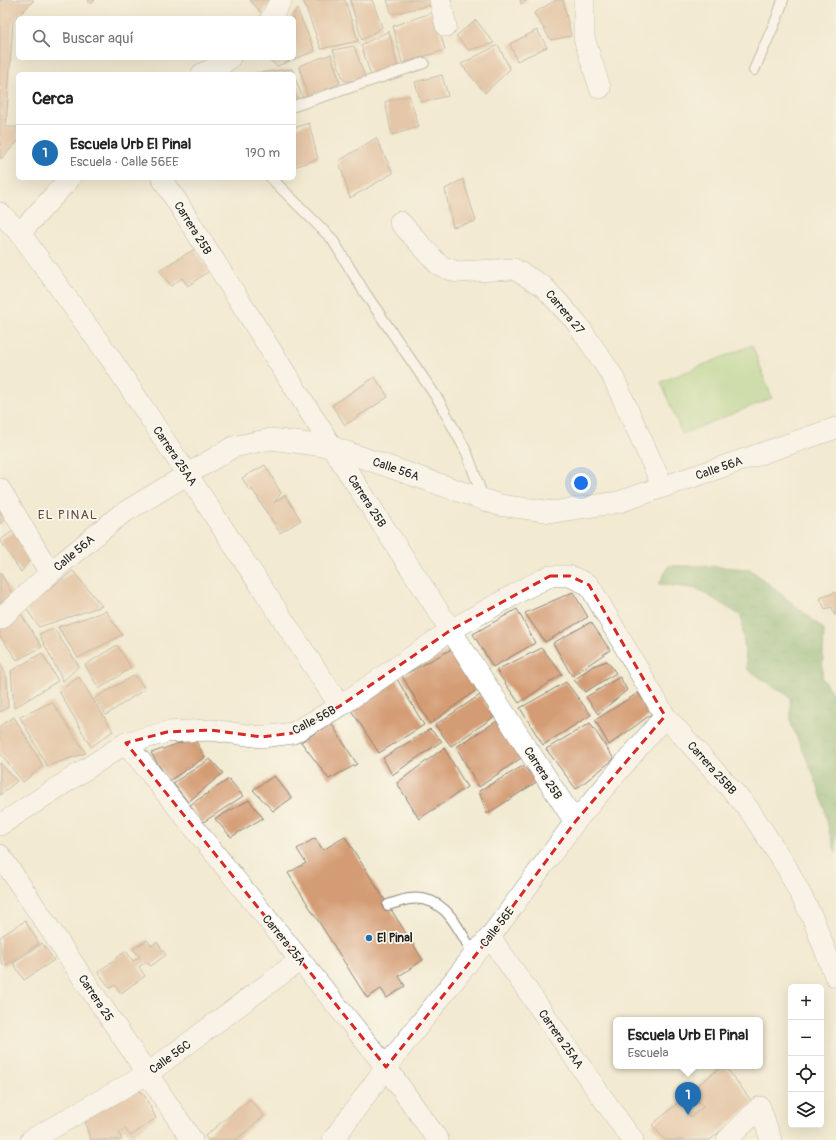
<!DOCTYPE html>
<html lang="es">
<meta charset="utf-8">
<style>
:root{--surface:#fff;--page:#f2f2f2;--text:#222;--muted:#767676;--line:#e0e0e0;--accent:#1f6fb2}
body{margin:0;font-family:Pangolin,sans-serif;background:var(--page);color:var(--text)}
.controls{position:absolute;right:12px;bottom:12px;display:grid;overflow:hidden;border-radius:6px;box-shadow:0 4px 16px #0002}
.controls button{width:36px;height:36px;display:grid;place-items:center;padding:0;border:0;border-bottom:1px solid var(--line);background:var(--surface);color:var(--text);font:20px sans-serif}
.you{position:absolute;left:581px;top:483px;width:14px;height:14px;margin:-10px;border:3px solid #fff;border-radius:50%;background:#1a73e8;box-shadow:0 0 0 6px #1a73e833}
.badge{display:grid;place-items:center;width:26px;height:26px;border-radius:50%;background:var(--accent);color:#fff;font-size:13px;font-weight:700}
.pin{position:absolute;translate:-50% -33px;filter:drop-shadow(0 1px 2px #0008)}
.pin::after{content:'';position:absolute;top:21px;width:14px;height:12px;background:inherit;clip-path:polygon(0 0,100% 0,50% 100%)}
.popup{position:absolute;left:613px;top:1017px;width:150px;height:52px;box-sizing:border-box;display:grid;place-content:center;border-radius:6px;background:var(--surface);filter:drop-shadow(0 1px 3px #0005);font-size:13px;white-space:nowrap;color:var(--muted)}
.popup b{font-size:15px;color:var(--text)}
.popup::after{content:'';position:absolute;left:50%;top:100%;margin-left:-8px;border:8px solid transparent;border-top-color:var(--surface)}
.list{margin:0;padding:0;list-style:none}
h2{display:flex;justify-content:space-between;align-items:center;height:52px;margin:0;padding:0 16px;font-size:17px}
h2 small{font-size:13px;font-weight:400;color:var(--muted)}
.list li{display:grid;grid-template-columns:26px 1fr auto;gap:12px;align-items:center;box-sizing:border-box;height:56px;padding:0 16px;border-top:1px solid var(--line)}
.list b{display:block;font-size:15px;white-space:nowrap}
.list p{margin:0;font-size:13px;white-space:nowrap;color:var(--muted)}
.list em{font-size:13px;font-style:normal;color:var(--muted)}
.icon{flex:none;width:22px;height:22px;fill:none;stroke:currentColor;stroke-width:2;stroke-linecap:round;stroke-linejoin:round}
.map{position:relative;flex:none;width:836px;height:1140px;overflow:hidden}
.search{position:absolute;background:var(--surface);box-shadow:0 4px 16px #0002;left:16px;top:16px;width:280px;height:44px;display:flex;align-items:center;gap:10px;box-sizing:border-box;padding:0 14px;border-radius:6px;color:var(--muted);font-size:15px}
.panel{position:absolute;background:var(--surface);box-shadow:0 4px 16px #0002;left:16px;top:72px;width:280px;height:108px;border-radius:6px}
.map>svg:first-child{display:block}
</style>
<div class="map">
<svg width="836" height="1140" viewBox="0 0 836 1140">
<defs>
<pattern id="forest-crowns" width="20" height="18" patternUnits="userSpaceOnUse"><rect width="20" height="18" fill="#81b26c"/><path d="M2 6a3 3 0 1 1 6 0M12 15a3 3 0 1 1 6 0" fill="none" stroke="#699058"/></pattern>
</defs>
<rect width="100%" height="100%" fill="#fbf7ec"/>
<filter id="ink" filterUnits="userSpaceOnUse"><feTurbulence type="fractalNoise" baseFrequency=".025" numOctaves="2"/><feDisplacementMap in="SourceGraphic" scale="8" xChannelSelector="R" yChannelSelector="G"/><feConvolveMatrix kernelMatrix="1 2 1 2 8 2 1 2 1" color-interpolation-filters="sRGB"/></filter>
<filter id="wash" filterUnits="userSpaceOnUse"><feTurbulence type="fractalNoise" baseFrequency=".012" numOctaves="4" result="noise"/><feDisplacementMap in="SourceGraphic" scale="16" xChannelSelector="R" yChannelSelector="G"/><feGaussianBlur stdDeviation="0.9" result="paint"/><feColorMatrix in="noise" values="0 0 0 0 0 0 0 0 0 0 0 0 0 0 0 0 0 1.4 0 .05"/><feComposite in="paint" operator="in"/></filter>
<g filter="url(#wash)">
<rect width="100%" height="100%" fill="#f2ead1"/>
<polygon fill="url(#forest-crowns)" stroke="#4e6744" points="669,566 705,566 750,569 824,629 822,678 836,699 836,853 830,835 823,802 813,773 791,724 790,697 747,669 741,616 698,589 659,584"/>
<polygon fill="#a2cf7c" stroke="#5f764c" points="752,345 772,398 682,434 661,382"/>
<g id="blocks">
<g fill="#d49c74">
<polygon points="0,0 34,0 13,21 6,127 18,127 18,141 2,158 0,158"/>
<polygon points="87,0 95,0 91,4"/>
<polygon points="250,0 272,0 262,14"/>
<polygon points="303,0 345,0 358,41 321,49"/>
<polygon points="350,0 372,0 382,27 362,40"/>
<polygon points="387,0 434,0 435,4 392,14"/>
<polygon points="520,0 528,0 521,4"/>
<polygon points="556,0 563,0 571,36 551,40 534,13"/>
<polygon points="297,9 315,51 277,66 267,58 294,58 294,18 290,18"/>
<polygon points="434,12 445,50 402,63 393,26"/>
<polygon points="476,20 494,43 469,50 456,36"/>
<polygon points="537,30 547,47 517,61 510,44"/>
<polygon points="389,31 397,66 371,76 361,45"/>
<polygon points="498,45 510,69 485,93 461,64"/>
<polygon points="354,46 366,80 344,81 333,50"/>
<polygon points="331,54 340,83 308,97 299,66"/>
<polygon points="292,69 294,74 255,74 255,73"/>
<polygon points="294,75 303,99 294,101"/>
<polygon points="442,75 448,96 421,102 415,82"/>
<polygon points="409,95 419,127 392,135 385,102"/>
<polygon points="309,123 318,159 294,167 294,128"/>
<polygon points="376,138 393,173 350,198 339,161"/>
<polygon points="463,179 476,221 453,227 445,189"/>
<polygon points="195,249 209,271 188,286 182,278 171,286 159,270"/>
<polygon points="375,377 388,397 345,425 332,405"/>
<polygon points="265,465 281,493 274,503 285,495 301,520 280,533 252,489 249,490 242,478"/>
<polygon points="0,501 9,517 0,524"/>
<polygon points="18,528 33,556 21,572 0,540"/>
<polygon points="73,571 102,606 39,627 25,607"/>
<polygon points="0,572 12,593 0,603"/>
<polygon points="573,592 588,617 545,642 525,613"/>
<polygon points="836,592 836,614 834,615 832,607 825,609 820,598"/>
<polygon points="517,609 535,643 493,667 473,634"/>
<polygon points="106,611 122,635 78,658 58,627"/>
<polygon points="21,614 42,647 17,660 0,636 0,629"/>
<polygon points="591,622 610,650 572,676 553,643"/>
<polygon points="54,629 79,666 63,681 39,634"/>
<polygon points="117,645 131,668 99,689 85,665"/>
<polygon points="542,648 562,674 519,703 496,670"/>
<polygon points="452,649 478,689 430,724 402,676"/>
<polygon points="42,653 58,681 14,708 11,671"/>
<polygon points="607,661 616,673 585,692 574,680 593,666"/>
<polygon points="0,662 7,678 8,707 0,712"/>
<polygon points="135,675 145,689 106,715 95,698"/>
<polygon points="79,677 113,731 91,747 59,691"/>
<polygon points="620,677 627,690 598,714 586,697"/>
<polygon points="397,679 424,725 379,753 351,710"/>
<polygon points="566,682 591,715 543,745 520,708"/>
<polygon points="638,693 653,713 609,745 595,720"/>
<polygon points="480,695 494,717 451,746 435,725"/>
<polygon points="52,702 86,753 47,766 20,717"/>
<polygon points="14,717 43,766 23,782 0,753 0,726"/>
<polygon points="497,721 524,756 479,787 456,747"/>
<polygon points="331,723 357,764 329,779 301,742"/>
<polygon points="590,723 614,759 576,789 546,749"/>
<polygon points="430,729 442,741 392,775 383,758"/>
<polygon points="194,738 205,757 169,781 151,753"/>
<polygon points="444,748 467,787 419,819 397,783"/>
<polygon points="210,759 223,773 188,802 173,783"/>
<polygon points="0,763 17,781 0,795"/>
<polygon points="523,766 538,781 487,814 479,791"/>
<polygon points="274,776 292,798 273,811 253,790"/>
<polygon points="229,779 243,796 202,823 190,805"/>
<polygon points="249,800 263,818 231,837 215,819"/>
<polygon points="345,837 423,960 399,976 405,986 387,998 381,989 367,998 288,873 306,863 297,849 315,838 323,850"/>
<polygon points="25,921 39,943 4,966 0,959 0,937"/>
<polygon points="147,940 152,946 157,942 166,955 151,966 146,962 139,967 145,976 121,993 115,985 110,988 98,972 126,951 133,961 140,957 133,949"/>
<polygon points="42,943 54,960 24,980 13,963"/>
<polygon points="722,1066 725,1066 753,1103 710,1140 665,1140 652,1125 679,1102 691,1117 703,1107 691,1091"/>
<polygon points="137,1089 144,1095 156,1118 131,1136 125,1129 119,1133 122,1140 91,1140 86,1126 84,1116"/>
<polygon points="250,1099 264,1116 236,1140 208,1140 205,1136"/>
</g>
</g>
</g>
<g filter="url(#ink)">
<use href="#blocks" fill-opacity="0" stroke="#878376" stroke-width="1"/>
<g fill="none" stroke-linecap="round" stroke-linejoin="round">
<g stroke="#878376" stroke-width="12">
<g id="lane">
<polyline points="754,70 777,18 783,0"/>
<polyline points="294,106 424,63"/>
<polyline points="271,178 332,239 365,293 439,401 467,453 483,498"/>
<path d="M388 905C395 903 402 900 409 899 446 894 458 929 474 955"/>
</g>
</g>
<g stroke="#878376" stroke-width="22">
<g id="street">
<polyline points="440,0 446,26"/>
<polyline points="584,0 584,38 600,88"/>
<polyline points="271,18 281,0"/>
<polyline points="202,74 221,65 230,58"/>
<polyline points="162,178 332,447 575,822"/>
<polyline points="0,213 20,233 111,359 340,706"/>
<polyline points="400,222 439,265 457,272 514,269 543,286 576,322 612,375 663,487"/>
<polyline points="20,233 70,178"/>
<polyline points="0,489 50,573"/>
<polyline points="0,619 50,573 120,515 233,447 271,439 332,447 499,505 553,512 619,502 836,428"/>
<polyline points="126,743 386,1067 438,1140"/>
<polyline points="0,825 126,743 167,732 211,730 262,737 293,733 340,706 451,630 526,588 550,576 570,576 589,585 665,716 748,808 787,868 813,919 835,976"/>
<polyline points="0,855 192,1140"/>
<polyline points="490,937 623,1127 633,1140"/>
<polyline points="31,1140 147,1074 300,960"/>
<polyline points="333,1140 386,1067 474,955 490,937 575,822 665,716"/>
<polyline points="727,1140 760,1107 771,1140"/>
</g>
</g>
<use href="#lane" stroke="#fff" stroke-width="10"/>
<use href="#street" stroke="#fff" stroke-width="21"/>
</g>
</g>
<path d="M0 0H836V1140H0ZM550 576H570L589 585 665 716 575 822 490 937 386 1067 126 743 167 732 211 730 262 737 293 733 340 706 451 630Z" fill="#f2ead1" fill-opacity=".55" fill-rule="evenodd"/>
<path fill="none" stroke="#d62828" stroke-width="3" stroke-dasharray="8 5" stroke-linejoin="round" d="M550 576H570L589 585 665 716 575 822 490 937 386 1067 126 743 167 732 211 730 262 737 293 733 340 706 451 630Z"/>
<circle fill="#1f6fb2" stroke="#fbf7ec" stroke-width="1.5" cx="369" cy="938" r="4"/>
<g text-anchor="middle" stroke-width="3.5" stroke-linejoin="round" paint-order="stroke">
<g font-size="12" fill="#1c1c1c" stroke="#fbf7ec">
<text transform="translate(193 228) rotate(58)" y="4">Carrera 25B</text>
<text transform="translate(565 312) rotate(50)" y="4">Carrera 27</text>
<text transform="translate(175 456) rotate(56)" y="4">Carrera 25AA</text>
<text transform="translate(719 468) rotate(-19)" y="4">Calle 56A</text>
<text transform="translate(396 469) rotate(19)" y="4">Calle 56A</text>
<text transform="translate(367 501) rotate(57)" y="4">Carrera 25B</text>
<text transform="translate(74 553) rotate(-40)" y="4">Calle 56A</text>
<text transform="translate(314 720) rotate(-28)" y="4">Calle 56B</text>
<text transform="translate(712 768) rotate(48)" y="4">Carrera 25BB</text>
<text transform="translate(543 773) rotate(57)" y="4">Carrera 25B</text>
<text transform="translate(497 927) rotate(-52)" y="4">Calle 56E</text>
<text transform="translate(284 940) rotate(51)" y="4">Carrera 25A</text>
<text transform="translate(96 998) rotate(56)" y="4">Carrera 25</text>
<text transform="translate(561 1039) rotate(55)" y="4">Carrera 25AA</text>
<text transform="translate(170 1057) rotate(-36)" y="4">Calle 56C</text>
</g>
<g font-size="12" font-weight="bold" fill="#1c1c1c" stroke="#fbf7ec" text-anchor="start">
<text x="377" y="942">El Pinal</text>
</g>
<g font-size="13" letter-spacing="1" fill="#5c493b" stroke="#fbf7ec">
<text x="68" y="519">EL PINAL</text>
</g>
</g>
</svg>
<div class="controls">
<button>+</button>
<button>−</button>
<button><svg class="icon" aria-label="locate" viewBox="0 0 24 24"><circle cx="12" cy="12" r="6"/><path d="M12 2v4M12 18v4M2 12h4M18 12h4"/></svg></button>
<button><svg class="icon" aria-label="layers" viewBox="0 0 24 24"><path d="M12 4l9 5-9 5-9-5zM3 14l9 5 9-5"/></svg></button>
</div>
<div class="you"></div>
<div class="pin badge" style="left:688px;top:1115px">1</div>
<div class="popup"><b>Escuela Urb El Pinal</b>Escuela</div>
<div class="search"><svg class="icon" aria-label="search" viewBox="0 0 24 24"><circle cx="10" cy="10" r="6"/><path d="M15 15l6 6"/></svg>Buscar aquí</div>
<section class="panel">
<h2>Cerca<small></small></h2>
<ul class="list">
<li><span class="badge">1</span><div><b>Escuela Urb El Pinal</b><p>Escuela · Calle 56EE</p></div><em>190 m</em></li>
</ul>
</section>
</div>
